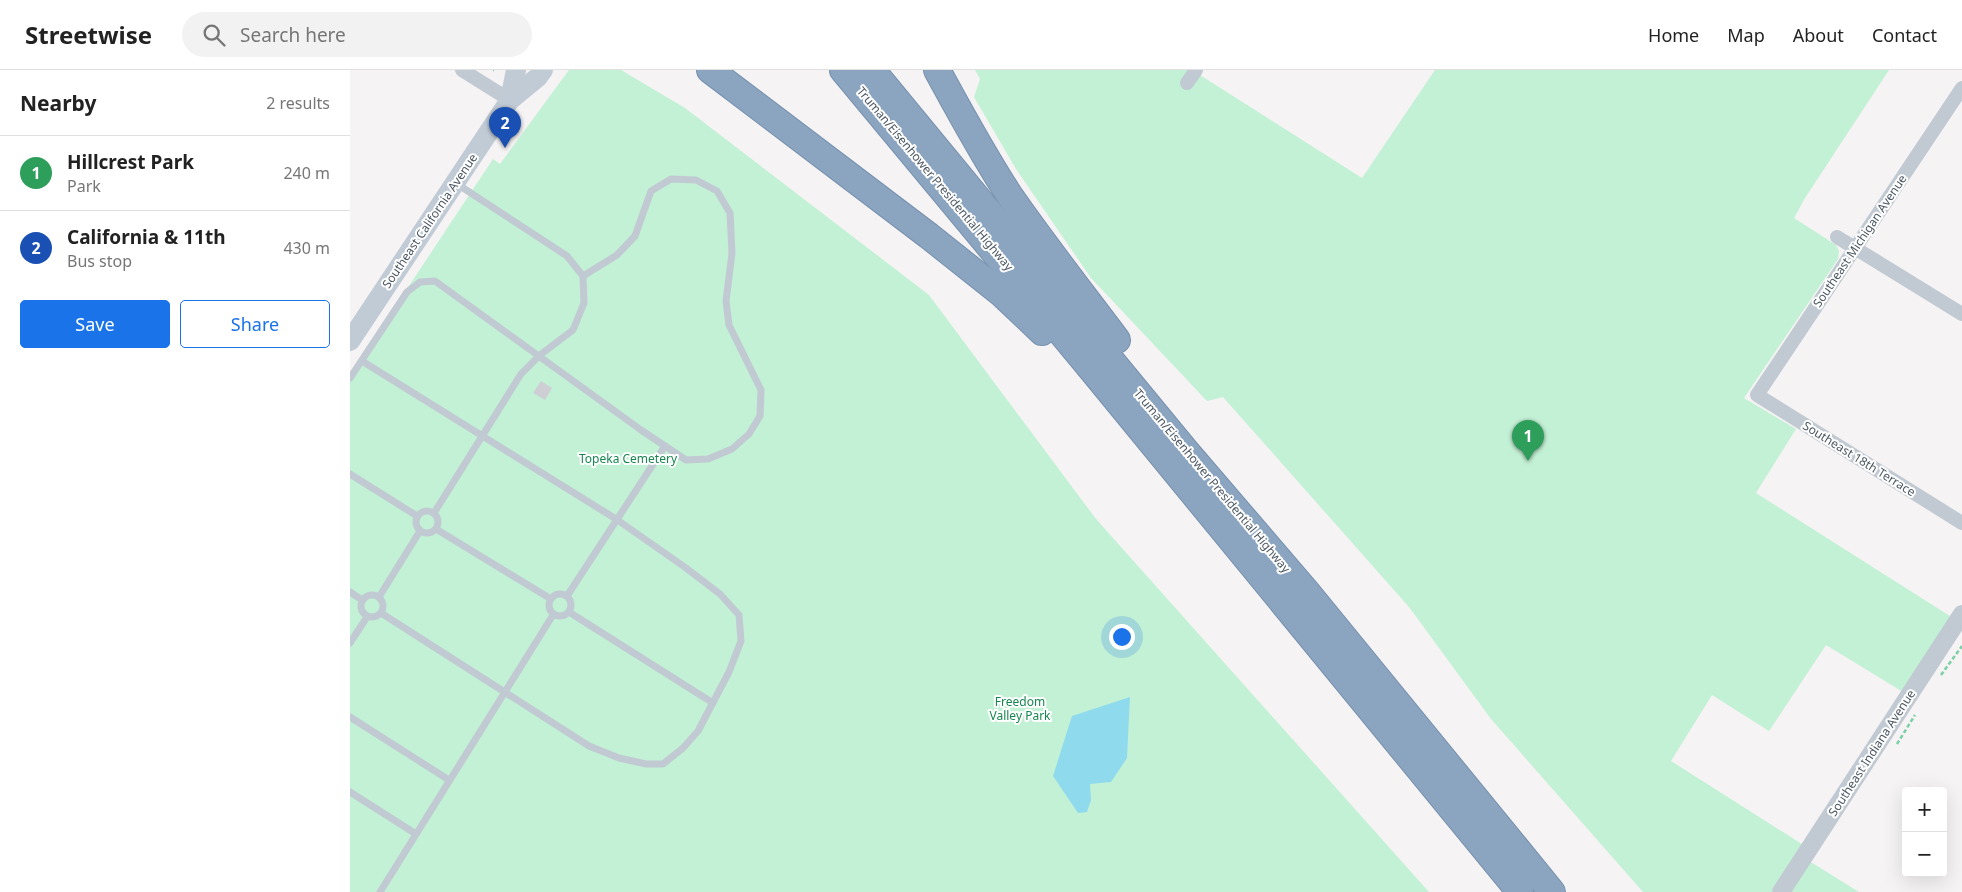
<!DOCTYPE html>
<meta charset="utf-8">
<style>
:root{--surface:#fff;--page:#f2f2f2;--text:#222;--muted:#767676;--line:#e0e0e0;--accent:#1a73e8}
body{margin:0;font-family:"Noto Sans",sans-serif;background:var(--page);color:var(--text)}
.controls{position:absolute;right:15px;bottom:15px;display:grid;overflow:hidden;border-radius:5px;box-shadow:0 5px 20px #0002}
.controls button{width:45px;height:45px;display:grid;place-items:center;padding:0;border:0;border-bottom:1px solid var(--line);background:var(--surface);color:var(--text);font:25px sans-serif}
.you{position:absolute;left:771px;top:566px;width:18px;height:18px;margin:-12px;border:4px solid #fff;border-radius:50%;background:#1a73e8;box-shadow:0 0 0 8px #1a73e833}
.badge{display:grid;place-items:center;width:32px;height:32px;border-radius:50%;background:var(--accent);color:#fff;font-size:16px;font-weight:700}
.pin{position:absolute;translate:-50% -41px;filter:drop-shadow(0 1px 2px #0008)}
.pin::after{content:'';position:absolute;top:26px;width:18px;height:15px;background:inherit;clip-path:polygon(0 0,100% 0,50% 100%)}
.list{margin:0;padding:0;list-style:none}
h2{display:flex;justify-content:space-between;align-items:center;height:65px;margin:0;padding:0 20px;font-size:21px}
h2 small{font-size:16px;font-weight:400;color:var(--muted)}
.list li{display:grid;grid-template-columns:32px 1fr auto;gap:15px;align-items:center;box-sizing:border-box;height:75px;padding:0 20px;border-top:1px solid var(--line)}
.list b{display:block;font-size:19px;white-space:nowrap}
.list p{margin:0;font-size:16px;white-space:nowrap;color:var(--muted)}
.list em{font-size:16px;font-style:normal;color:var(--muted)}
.actions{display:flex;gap:10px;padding:15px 20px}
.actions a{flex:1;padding:11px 0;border:1px solid var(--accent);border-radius:5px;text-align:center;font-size:18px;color:var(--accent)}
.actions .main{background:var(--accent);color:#fff}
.icon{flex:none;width:28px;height:28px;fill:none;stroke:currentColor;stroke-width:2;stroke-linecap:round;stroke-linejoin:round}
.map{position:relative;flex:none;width:1612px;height:822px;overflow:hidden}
header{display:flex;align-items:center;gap:30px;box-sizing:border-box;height:70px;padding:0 25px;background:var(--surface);border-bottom:1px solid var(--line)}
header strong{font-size:24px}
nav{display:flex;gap:28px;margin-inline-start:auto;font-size:18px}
.search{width:350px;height:45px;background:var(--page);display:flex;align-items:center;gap:12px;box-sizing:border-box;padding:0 18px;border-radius:28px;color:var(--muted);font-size:19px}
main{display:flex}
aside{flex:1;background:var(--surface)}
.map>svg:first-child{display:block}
</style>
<header>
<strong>Streetwise</strong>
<div class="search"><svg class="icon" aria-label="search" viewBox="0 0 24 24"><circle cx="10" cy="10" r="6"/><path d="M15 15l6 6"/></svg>Search here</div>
<nav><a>Home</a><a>Map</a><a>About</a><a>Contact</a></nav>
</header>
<main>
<aside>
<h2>Nearby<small>2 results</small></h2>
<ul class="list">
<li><span class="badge" style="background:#2e9e5b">1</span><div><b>Hillcrest Park</b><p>Park</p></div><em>240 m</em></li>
<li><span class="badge" style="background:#1a4fb4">2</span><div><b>California &amp; 11th</b><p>Bus stop</p></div><em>430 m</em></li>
</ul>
<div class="actions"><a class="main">Save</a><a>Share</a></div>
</aside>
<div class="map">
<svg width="1612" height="822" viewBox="0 0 1612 822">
<rect width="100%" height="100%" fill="#f5f3f3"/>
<g fill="#c3f1d5">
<polygon points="219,0 271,0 335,38 579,225 746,449 1079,822 0,822 0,305 143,89 150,94"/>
<polygon points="625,0 842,0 1012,108 1085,0 1539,0 1455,128 1444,148 1486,175 1489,181 1488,189 1394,328 1446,359 1406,423 1603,548 1553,622 1476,575 1419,661 1362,625 1321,691 1455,776 1424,822 1293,822 1141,649 1059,537 873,327 857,331 741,208 666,99 624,27 630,9"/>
<polygon points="1459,791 1509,822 1440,822"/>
</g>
<polygon fill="#90daee" points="780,627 777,688 761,712 740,714 741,730 737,742 728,743 703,706 722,646"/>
<polygon fill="#cdcfd5" points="191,311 202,318 195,330 183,323"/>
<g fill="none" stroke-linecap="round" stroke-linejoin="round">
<g stroke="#7690ad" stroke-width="28">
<g id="motorway">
<polyline points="360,0 579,166 652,224 692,262"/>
<polyline points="493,0 742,300 1170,822"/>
<polyline points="522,0 835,380 957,522 1202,822"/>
<path d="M587 0C610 42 633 85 660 126 694 175 731 222 767 270"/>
</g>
</g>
<g stroke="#7ad0a6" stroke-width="2.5" stroke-dasharray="4 2.5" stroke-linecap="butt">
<polyline points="143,0 144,0"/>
<polyline points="1591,605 1612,576"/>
<polyline points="1547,674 1565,645"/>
</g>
<g stroke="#c1cad2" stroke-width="7">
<polyline points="12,291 266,449 336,498 370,524 389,545 391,571 379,602 348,661 333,678 313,694 296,694 269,688 239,676 31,543"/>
<polyline points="0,308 57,222 70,212 85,211 291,360 336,390 358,389 382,379 399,364 410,346 411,320 379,255 376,231 382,183 380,143 367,121 346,110 321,109 301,121 285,166 267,185 233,206"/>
<polyline points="0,404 67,446"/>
<circle cx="77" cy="452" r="11"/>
<polyline points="84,443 171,304 190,285 223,260 234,233 233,206 217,186 107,114"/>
<polyline points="86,459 201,529"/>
<polyline points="0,522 12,530"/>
<circle cx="210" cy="535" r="11"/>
<circle cx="22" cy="536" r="11"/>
<polyline points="217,526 315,376"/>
<polyline points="29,527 70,461"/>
<polyline points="219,542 363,633"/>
<polyline points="0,573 17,547"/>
<polyline points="0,647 99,710"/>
<polyline points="0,722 66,764"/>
<polyline points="30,822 203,545"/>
</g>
<g stroke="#c1cad2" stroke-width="14">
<polyline points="112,0 160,30"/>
<polyline points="837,13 846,0"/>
<polyline points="1612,18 1407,325 1612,453"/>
<polyline points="1487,167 1612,244"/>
</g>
<polyline stroke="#c1cad2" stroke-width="18" points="1431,822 1612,544"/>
<g stroke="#c1cbd6" stroke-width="20">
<polyline points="160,30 166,0"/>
<polyline points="0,271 160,30 188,7 193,0"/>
</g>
<use href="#motorway" stroke="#8ba5c1" stroke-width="26"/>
</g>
<g text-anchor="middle" stroke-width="4" stroke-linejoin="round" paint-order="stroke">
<g font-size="12" fill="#4a5661" stroke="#fff">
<text transform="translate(585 109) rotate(50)" y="4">Truman/Eisenhower Presidential Highway</text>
<text transform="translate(80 151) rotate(-56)" y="4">Southeast California Avenue</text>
<text transform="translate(1510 171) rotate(-56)" y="4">Southeast Michigan Avenue</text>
<text transform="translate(1509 389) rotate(32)" y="4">Southeast 18th Terrace</text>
<text transform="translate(862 411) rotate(50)" y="4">Truman/Eisenhower Presidential Highway</text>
<text transform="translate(1522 683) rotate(-57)" y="4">Southeast Indiana Avenue</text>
</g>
<g font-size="12" fill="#17864f" stroke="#fff">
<text x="278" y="393">Topeka Cemetery</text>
<text x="670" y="636">Freedom<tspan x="670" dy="14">Valley Park</tspan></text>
</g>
</g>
</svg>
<div class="controls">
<button>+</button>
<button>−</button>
</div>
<div class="you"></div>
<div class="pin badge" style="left:1178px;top:391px;background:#2e9e5b">1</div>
<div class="pin badge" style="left:155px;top:78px;background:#1a4fb4">2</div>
</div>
</main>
